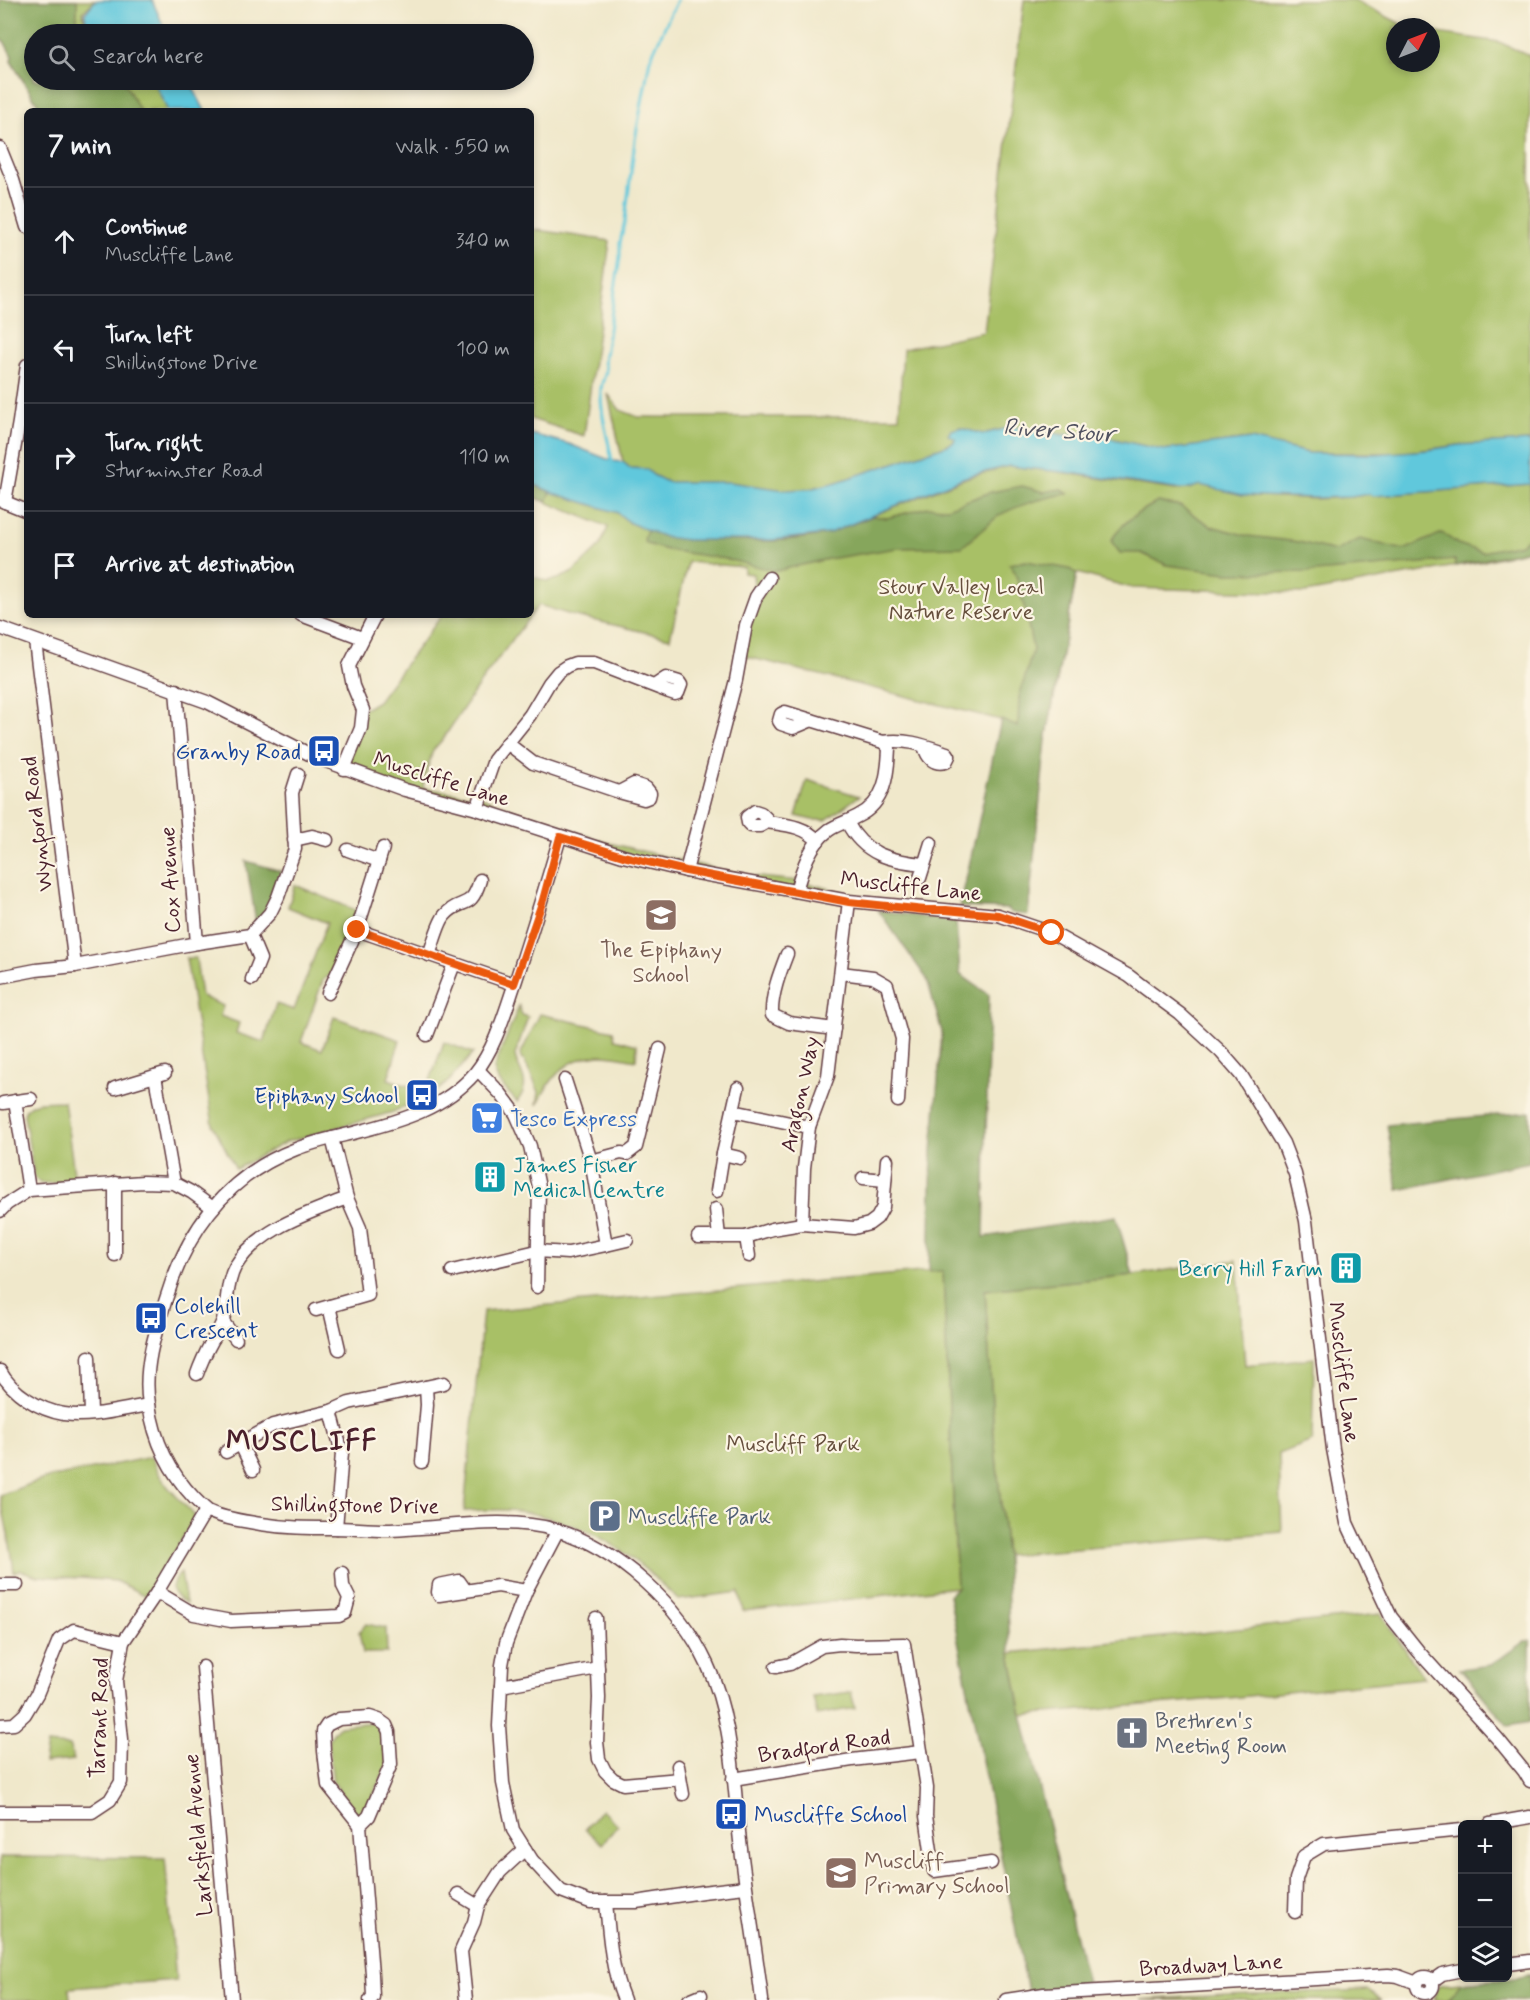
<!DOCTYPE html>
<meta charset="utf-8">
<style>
:root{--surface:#171b24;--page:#242831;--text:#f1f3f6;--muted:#9ea1a6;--line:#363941}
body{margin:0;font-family:Mynerve,sans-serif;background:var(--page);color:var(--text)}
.controls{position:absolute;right:18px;bottom:18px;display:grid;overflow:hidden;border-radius:9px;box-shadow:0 3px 9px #0003}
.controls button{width:54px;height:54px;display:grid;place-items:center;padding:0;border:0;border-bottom:2px solid var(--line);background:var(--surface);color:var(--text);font:30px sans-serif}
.compass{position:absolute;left:1386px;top:18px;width:54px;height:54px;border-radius:50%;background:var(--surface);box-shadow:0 3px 9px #0003;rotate:48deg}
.stop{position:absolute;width:18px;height:18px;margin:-14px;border:4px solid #ea580c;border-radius:50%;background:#fff}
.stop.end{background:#ea580c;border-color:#fff;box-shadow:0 2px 6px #0008}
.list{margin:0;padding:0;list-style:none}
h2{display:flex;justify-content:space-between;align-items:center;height:78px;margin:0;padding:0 24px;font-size:26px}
h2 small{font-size:20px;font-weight:400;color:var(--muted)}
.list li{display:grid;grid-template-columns:39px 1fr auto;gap:18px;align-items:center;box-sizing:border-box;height:108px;padding:0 24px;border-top:2px solid var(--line)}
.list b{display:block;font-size:22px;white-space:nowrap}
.list p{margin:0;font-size:20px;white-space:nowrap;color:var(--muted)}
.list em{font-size:20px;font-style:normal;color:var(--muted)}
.icon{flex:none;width:33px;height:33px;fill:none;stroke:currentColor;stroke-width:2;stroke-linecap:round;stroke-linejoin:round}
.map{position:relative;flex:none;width:1530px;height:2000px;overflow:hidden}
.search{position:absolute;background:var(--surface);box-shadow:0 3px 9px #0003;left:24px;top:24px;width:510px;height:66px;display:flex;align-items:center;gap:15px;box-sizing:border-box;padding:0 21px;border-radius:33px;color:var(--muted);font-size:22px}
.panel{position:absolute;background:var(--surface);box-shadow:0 3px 9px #0003;left:24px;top:108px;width:510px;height:510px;border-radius:9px}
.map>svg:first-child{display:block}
</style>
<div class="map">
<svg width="1530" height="2000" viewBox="0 0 1530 2000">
<rect width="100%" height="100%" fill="#fcf5e5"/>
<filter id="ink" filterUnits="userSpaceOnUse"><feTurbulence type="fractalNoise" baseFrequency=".0167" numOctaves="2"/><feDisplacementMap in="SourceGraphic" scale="12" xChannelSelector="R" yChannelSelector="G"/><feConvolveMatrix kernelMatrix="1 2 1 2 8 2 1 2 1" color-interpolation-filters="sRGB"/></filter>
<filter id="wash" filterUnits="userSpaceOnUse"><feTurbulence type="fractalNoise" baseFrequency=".008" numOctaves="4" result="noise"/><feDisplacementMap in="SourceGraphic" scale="24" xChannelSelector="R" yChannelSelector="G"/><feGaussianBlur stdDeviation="1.35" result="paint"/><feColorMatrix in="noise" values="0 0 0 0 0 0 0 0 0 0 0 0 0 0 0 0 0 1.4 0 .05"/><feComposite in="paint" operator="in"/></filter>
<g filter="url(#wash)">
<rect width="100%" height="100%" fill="#f0e8cb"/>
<g fill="#a8c066" stroke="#797048" stroke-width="1.5">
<path d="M0 0H95L83 12C84 25 87 29 99 34H34V80H153L168 111H42L11 61 12 56 4 41 0 39Z"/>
<polygon points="1024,0 1354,0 1407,27 1395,27 1395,63 1431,63 1431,32 1499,42 1530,56 1530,441 1459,445 1401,453 1309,453 1251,439 1163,450 1100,436 1082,434 1064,435 1025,428 998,430 983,434 960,428 954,442 948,445 837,482 809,489 785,490 729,482 667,482 653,475 646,469 630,468 623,462 608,394 620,410 638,417 899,417 903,349 984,332"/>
<polygon points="531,229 610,241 584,436 531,419"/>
<polygon points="1009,466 1052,471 1175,490 1188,489 1200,485 1243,495 1262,496 1315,499 1352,497 1369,494 1373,496 1530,484 1530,550 1484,561 1305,593 1132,588 1077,573 1046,740 1001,720 736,654 754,583 753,574 744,573 744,567 688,562 670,638 571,615 539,605 531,615 531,576 547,581 558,579 573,572 600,546 608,527 531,496 531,484 554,493 618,513 630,523 665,537 687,540 773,541 827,534 966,478"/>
<polygon points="442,615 531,615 480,683 443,739 433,750 425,776 423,788 481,797 516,811 605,842 741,875 798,881 831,889 889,906 686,871 344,769 363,710 378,701"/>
<polygon points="807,780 859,796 826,820 812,820 796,816"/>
<polygon points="295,885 360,912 338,969 323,980 301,1042 322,1050 334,1017 400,1040 388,1079 426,1092 444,1042 473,1053 450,1080 437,1091 393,1112 286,1142 236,1169 213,1125 186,958 196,958 201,996 223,1006 220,1016 239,1023 236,1033 264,1042 276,1004 294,1010 327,923 288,907"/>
<path d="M519 1006 522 1015 528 1017 515 1055C519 1075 533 1081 517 1102 509 1092 495 1081 494 1068Z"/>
<path d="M540 1014 613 1031 615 1039 637 1045 636 1060C624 1058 610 1054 599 1055 565 1058 551 1077 537 1105L539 1092 524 1060H522L520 1055Z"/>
<path d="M64 1101 75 1180C63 1181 39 1189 34 1176L24 1115C27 1098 50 1102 64 1101Z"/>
<polygon points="1237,1260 1245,1365 1314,1358 1312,1441 1279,1454 1282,1532 1006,1555 994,1436 985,1290 1133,1275"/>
<path d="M943 1270 957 1587 743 1611 739 1592 678 1600C636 1558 602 1530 542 1516 530 1513 518 1510 505 1510 492 1509 477 1511 464 1511L483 1311Z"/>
<polygon points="151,1457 160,1476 168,1487 194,1515 194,1520 146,1596 116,1581 82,1578 37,1576 20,1570 14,1572 11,1549 0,1495 44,1479"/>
<path d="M181 1573 186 1603C171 1595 166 1587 181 1573Z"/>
<polygon points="1381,1614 1424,1678 1229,1698 1022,1715 1010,1653"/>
<polygon points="366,1624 386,1628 387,1653 363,1653 359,1632"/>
<polygon points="851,1692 855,1708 817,1715 813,1697"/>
<polygon points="374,1722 385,1732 388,1764 364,1815 358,1814 333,1782 328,1740 339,1726"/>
<polygon points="47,1744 69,1746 74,1760 44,1763"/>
<polygon points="601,1810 618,1825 602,1844 585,1829"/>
<polygon points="0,1857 165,1858 176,1980 69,1988 70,2000 0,2000"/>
<polygon points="1530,1975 1530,2000 1434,2000 1436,1991 1439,1985 1517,1978"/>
<polygon points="1367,1990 1381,2000 1140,2000 1227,1995"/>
</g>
<g fill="#86a65b" stroke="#686243" stroke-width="1.5">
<polygon points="0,0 77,0 77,26 85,34 34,34 34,80 123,80 140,111 42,111 11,61 12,56 4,41 0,39"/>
<polygon points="531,484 551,492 547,502 531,496"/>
<path d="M1022 486 1044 492 1061 489 1068 493C1045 498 1019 504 998 516L962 547 897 548 828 559 776 571 726 559 667 550 647 544 644 541 646 532 650 531 665 537 687 540 773 541 804 538 827 534 873 516 887 518 928 507 947 508 991 492Z"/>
<path d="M1158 502 1180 506 1211 526 1248 536 1299 542 1336 551 1360 539 1404 550 1442 533 1458 544 1482 552 1521 544 1530 536V550L1455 566V560L1315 572 1227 573 1167 565 1141 553H1120L1111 541C1122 522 1138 512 1158 502Z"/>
<polygon points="1026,561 1069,569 1077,573 1046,740 1028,915 1012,913 1007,909 960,907 1001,720 1018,727 1019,697 1033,650 1025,609 1015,572 1009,564"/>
<polygon points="246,861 281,871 266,910 256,923"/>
<polygon points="878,910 956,922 960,974 989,995 984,1237 1116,1216 1133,1275 985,1290 994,1436 1006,1555 1010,1653 1020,1706 1087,1983 1028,1992 949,1595 957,1587 943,1271 929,1272 932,1151 942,1032 927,979"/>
<polygon points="1530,1112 1530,1162 1398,1190 1387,1125"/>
<polygon points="1530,1640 1530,1722 1508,1726 1460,1669 1491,1665 1525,1641"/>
<polygon points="1530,1975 1530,2000 1448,2000 1461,1983 1517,1978"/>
</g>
<g fill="#60c8dc" stroke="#557484" stroke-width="1.5">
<path d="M101 0H152L167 34H99C89 29 85 24 85 13L95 1Z"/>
<polygon points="153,80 189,80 205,111 168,111"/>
<polygon points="1012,427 1064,435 1082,434 1100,436 1163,450 1251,439 1308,453 1375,454 1428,450 1459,445 1530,441 1530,484 1373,496 1369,494 1351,497 1315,498 1262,496 1243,495 1200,485 1188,489 1175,489 1071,473 1009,466 965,477 827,534 773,540 687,540 665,537 630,523 618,513 554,493 531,483 531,434 569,444 612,461 623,462 630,468 646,469 653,475 667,482 729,482 785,490 809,489 837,482 948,445 954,442 955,438 948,435 951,430 960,428 983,434"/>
</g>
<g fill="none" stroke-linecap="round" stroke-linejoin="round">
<path stroke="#60c8dc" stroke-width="3" d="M612 461C608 437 600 414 601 389 602 377 609 375 604 362L620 257V243L625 220 635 140 650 59 677 0"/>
</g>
</g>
<g filter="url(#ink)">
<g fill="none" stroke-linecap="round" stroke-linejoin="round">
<g stroke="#633d43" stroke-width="15">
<g id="minor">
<polyline points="0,148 13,180 27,227"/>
<polyline points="0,500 27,511"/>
<polyline points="5,502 19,422 27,365"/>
<polyline points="301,615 362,638"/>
<polyline points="0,628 207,702 315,757 405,790 477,809 623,856 686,871 849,901 998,915 1052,933 1129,976 1146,989 1180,1014 1221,1052 1241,1075 1283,1143 1295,1174 1306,1221 1333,1449 1347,1523 1391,1617 1419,1652 1497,1738 1524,1771 1530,1781"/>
<polyline points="35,641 75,966"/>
<path d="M883 742C906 738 926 746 947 753L949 756 946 762C933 765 927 757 924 746"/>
<polyline points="507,743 533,763 619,792 644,799 649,797 650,793 646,788 634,784 619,792"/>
<polyline points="344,769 361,728 363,710 353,686 349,666 375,615"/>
<polyline points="477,809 494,760 530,715 549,683 558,672 567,666 575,663 594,663 669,692 675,694 678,693 681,685 679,682 666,678 654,686"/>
<path d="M767 822 760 826H751L748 823 747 817 755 811 761 813 767 819V822C786 825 805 826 818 841"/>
<path d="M847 822C863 854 890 861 924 864"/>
<path d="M560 837C546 886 531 934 515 983 505 1012 495 1049 475 1073 445 1108 401 1121 357 1132 337 1137 316 1141 296 1149 228 1175 187 1230 166 1299 155 1333 143 1368 149 1404 154 1440 170 1473 195 1499 199 1503 204 1508 208 1511 224 1519 244 1521 261 1524 286 1528 307 1528 332 1528 350 1528 368 1530 386 1530 439 1529 505 1515 556 1530 618 1548 680 1606 707 1664 734 1720 733 1788 741 1849 747 1899 756 1949 762 2000"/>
<polyline points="294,840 312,836 327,840"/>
<polyline points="348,850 379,861"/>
<polyline points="686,871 736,680 746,625 756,597 769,578"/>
<polyline points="920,878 931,843"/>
<path d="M796 891C802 869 810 844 829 830 838 824 849 821 858 816 885 803 888 775 889 748L883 742 785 712 781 714 779 721 781 724 793 728 812 720"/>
<polyline points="357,930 514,984"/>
<polyline points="250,935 260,959 252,979"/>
<polyline points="197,943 250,935 270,913 278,897 295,849 292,793 298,774"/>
<path d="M787 954C780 972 771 995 772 1015L789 1023 834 1029"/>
<path d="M429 955C433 945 438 923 445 915 461 897 471 912 480 880"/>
<polyline points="841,973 873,977 887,985 902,1039 898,1101"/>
<polyline points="0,977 36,970 75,966 197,943 176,690"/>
<polyline points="328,993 357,930 383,848"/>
<polyline points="427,1035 454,964"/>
<polyline points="478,1070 501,1094 516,1114 530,1146 539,1187 537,1287"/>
<polyline points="155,1076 174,1183"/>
<polyline points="115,1088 165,1073"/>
<polyline points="15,1101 29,1190"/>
<polyline points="3,1103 31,1099"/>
<polyline points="733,1111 809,1127"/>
<polyline points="723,1154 740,1158"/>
<polyline points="591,1161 621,1153 627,1154 636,1147 660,1049"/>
<polyline points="863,1178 885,1180"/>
<polyline points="115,1183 115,1255"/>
<polyline points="717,1191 723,1154 738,1088"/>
<polyline points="716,1209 719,1237"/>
<polyline points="0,1211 7,1204 29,1190 143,1182 174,1183 191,1192 213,1208"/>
<polyline points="802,1224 804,1168 809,1127 828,1076 849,901"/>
<polyline points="698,1237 746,1237 772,1229 802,1224 854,1228 869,1224 877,1218 883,1207 887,1160"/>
<polyline points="746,1237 749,1256"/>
<polyline points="606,1245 627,1240"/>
<polyline points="452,1271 537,1251 568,1253 606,1245 591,1161 565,1080"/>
<polyline points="329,1306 339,1349"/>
<polyline points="316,1310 368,1295 360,1228 347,1198 332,1138"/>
<polyline points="223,1322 236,1339"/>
<polyline points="89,1357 91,1413"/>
<path d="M0 1371C12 1393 39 1410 64 1414 91 1418 122 1409 149 1405"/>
<path d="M197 1374C201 1362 206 1352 212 1341 216 1334 221 1327 223 1320 228 1303 226 1283 235 1267 257 1229 309 1213 347 1198"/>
<polyline points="331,1411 342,1453 336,1528"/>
<polyline points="240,1443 253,1470"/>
<polyline points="226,1452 273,1425 331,1411 349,1403 444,1383"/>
<polyline points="422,1462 427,1405 426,1387"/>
<polyline points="558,1530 526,1591 506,1643 502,1665 499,1726 503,1783 513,1830 532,1860 561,1891 590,1902 636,1902 702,1892 745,1887"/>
<polyline points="0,1585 17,1585"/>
<polyline points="466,1591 459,1581 439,1585 438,1592 439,1595 498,1586 526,1591"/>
<polyline points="157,1592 194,1614 231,1621 339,1616 345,1613 349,1598 343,1586 342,1573"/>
<polyline points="596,1618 599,1698 597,1742 599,1759 605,1771 613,1779 623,1784 680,1779"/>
<polyline points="203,1667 232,2000"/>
<polyline points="776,1667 790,1664 822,1646 840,1644 856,1645 904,1644 927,1788 926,1816 934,1871 991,1863"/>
<polyline points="501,1686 598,1668"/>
<polyline points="0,1725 14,1724 25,1714 37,1694 59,1640 74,1630 123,1642"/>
<polyline points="678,1766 683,1794"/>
<polyline points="733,1779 852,1760 921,1752"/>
<polyline points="0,1812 92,1812 110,1800 121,1782 122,1739 116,1681 123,1642 157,1592 206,1510"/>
<polyline points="1490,1824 1530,1817"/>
<polyline points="360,1825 369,1816 391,1764 389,1732 386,1725 379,1720 370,1717 339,1719 327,1725 323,1731 324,1751 328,1785 360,1825 372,1974 373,1997 370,2000"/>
<polyline points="458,1894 478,1906"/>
<path d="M606 1902C609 1936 611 1968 624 2000"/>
<polyline points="1295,1912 1296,1879 1304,1856 1324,1844 1462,1830"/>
<polyline points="1508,1964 1530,1961"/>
<circle cx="1425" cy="1985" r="8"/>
<polyline points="1432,1981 1442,1974 1462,1970"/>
<polyline points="466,2000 461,1951 474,1922 478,1906 500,1872 525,1849"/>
<polyline points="689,2000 701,1995"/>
<polyline points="1006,2000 1044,1994 1388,1975 1398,1976 1417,1983"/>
</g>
</g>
<use href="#minor" stroke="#fff" stroke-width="12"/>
</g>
</g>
<g fill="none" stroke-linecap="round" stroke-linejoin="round" filter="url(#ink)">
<polyline stroke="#ea580c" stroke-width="8" points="357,930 514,984 543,900 560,837 623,856 686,871 849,902 925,910 946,910 998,915 1052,933"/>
</g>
<defs>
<g id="bus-square" transform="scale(1.725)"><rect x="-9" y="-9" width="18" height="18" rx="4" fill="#1a4fb4" stroke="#fcf5e5"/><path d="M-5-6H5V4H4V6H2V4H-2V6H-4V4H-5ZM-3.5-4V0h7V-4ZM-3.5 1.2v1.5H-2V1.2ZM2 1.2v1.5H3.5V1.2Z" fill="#fff"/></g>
<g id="school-square" transform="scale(1.725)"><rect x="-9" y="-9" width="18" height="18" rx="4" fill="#8d6e63" stroke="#fcf5e5"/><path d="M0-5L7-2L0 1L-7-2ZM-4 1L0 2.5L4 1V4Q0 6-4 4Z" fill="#fff"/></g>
<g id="supermarket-square" transform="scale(1.725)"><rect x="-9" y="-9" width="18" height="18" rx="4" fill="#3f7fe0" stroke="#fcf5e5"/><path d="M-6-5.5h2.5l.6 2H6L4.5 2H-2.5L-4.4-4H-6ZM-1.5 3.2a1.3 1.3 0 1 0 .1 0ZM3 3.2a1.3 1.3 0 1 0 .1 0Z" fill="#fff"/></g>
<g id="building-square" transform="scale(1.725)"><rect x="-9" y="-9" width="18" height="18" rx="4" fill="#0f9aa8" stroke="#fcf5e5"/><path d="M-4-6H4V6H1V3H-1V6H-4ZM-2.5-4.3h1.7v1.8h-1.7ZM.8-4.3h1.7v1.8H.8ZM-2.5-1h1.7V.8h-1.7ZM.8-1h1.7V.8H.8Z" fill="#fff"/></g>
<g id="parking-square" transform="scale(1.725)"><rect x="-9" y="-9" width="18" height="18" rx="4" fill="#5c6f8a" stroke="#fcf5e5"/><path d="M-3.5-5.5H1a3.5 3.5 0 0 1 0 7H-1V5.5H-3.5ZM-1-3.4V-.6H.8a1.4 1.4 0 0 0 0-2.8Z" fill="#fff"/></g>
<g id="church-square" transform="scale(1.725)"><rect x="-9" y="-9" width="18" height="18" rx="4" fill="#6b7280" stroke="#fcf5e5"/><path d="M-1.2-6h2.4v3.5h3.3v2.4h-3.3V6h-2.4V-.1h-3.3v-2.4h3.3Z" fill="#fff"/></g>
</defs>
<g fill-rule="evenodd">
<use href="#bus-square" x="324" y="751"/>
<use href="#school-square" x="661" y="915"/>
<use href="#bus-square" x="422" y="1095"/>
<use href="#supermarket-square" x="487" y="1118"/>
<use href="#building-square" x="490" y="1177"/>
<use href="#building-square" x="1346" y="1268"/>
<use href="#bus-square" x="151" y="1318"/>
<use href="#parking-square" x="605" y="1516"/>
<use href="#church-square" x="1132" y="1733"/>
<use href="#bus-square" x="731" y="1814"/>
<use href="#school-square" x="841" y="1873"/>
</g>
<g text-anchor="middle" stroke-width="4.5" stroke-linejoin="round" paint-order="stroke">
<g font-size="22" fill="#664f3d" stroke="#fcf5e5">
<text x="961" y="594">Stour Valley Local<tspan x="961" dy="25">Nature Reserve</tspan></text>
<text x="793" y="1451">Muscliff Park</text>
</g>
<g font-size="22" fill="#164399" stroke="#fcf5e5" text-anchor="end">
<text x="301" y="759">Granby Road</text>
<text x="399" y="1103">Epiphany School</text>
<text x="174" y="1313" text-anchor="start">Colehill<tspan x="174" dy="25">Crescent</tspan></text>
<text x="754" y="1822" text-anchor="start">Muscliffe School</text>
</g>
<g font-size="22" fill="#4a1f2b" stroke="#fcf5e5">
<text transform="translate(442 778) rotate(17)" y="8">Muscliffe Lane</text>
<text transform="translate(36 824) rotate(-97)" y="8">Wynford Road</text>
<text transform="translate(169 880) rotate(-93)" y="8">Cox Avenue</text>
<text transform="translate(911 885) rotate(6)" y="8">Muscliffe Lane</text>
<text transform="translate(799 1094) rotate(-78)" y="8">Aragon Way</text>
<text transform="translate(1345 1372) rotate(83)" y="8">Muscliffe Lane</text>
<text transform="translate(355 1504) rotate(1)" y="8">Shillingstone Drive</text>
<text transform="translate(98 1718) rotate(-88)" y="8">Tarrant Road</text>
<text transform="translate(824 1745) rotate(-8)" y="8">Bradford Road</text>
<text transform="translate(197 1835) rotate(-95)" y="8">Larksfield Avenue</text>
<text transform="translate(1211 1964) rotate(-3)" y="8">Broadway Lane</text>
</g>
<g font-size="22" fill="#785e54" stroke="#fcf5e5">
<text x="661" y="957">The Epiphany<tspan x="661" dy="25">School</tspan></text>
<text x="864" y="1868" text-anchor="start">Muscliff<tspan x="864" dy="25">Primary School</tspan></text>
</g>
<g font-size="22" fill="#366cbe" stroke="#fcf5e5" text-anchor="start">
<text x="510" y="1126">Tesco Express</text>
</g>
<g font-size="22" fill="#0d838f" stroke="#fcf5e5" text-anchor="start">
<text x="513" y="1172">James Fisher<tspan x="513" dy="25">Medical Centre</tspan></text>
<text x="1323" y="1276" text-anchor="end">Berry Hill Farm</text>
</g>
<g font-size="22" fill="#4e5e75" stroke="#fcf5e5" text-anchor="start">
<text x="628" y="1524">Muscliffe Park</text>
</g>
<g font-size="22" fill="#5b616d" stroke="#fcf5e5" text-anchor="start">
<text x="1155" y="1728">Brethren's<tspan x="1155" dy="25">Meeting Room</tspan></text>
</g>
<g font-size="24" font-style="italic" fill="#515260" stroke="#fcf5e5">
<text transform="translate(1059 430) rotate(4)" y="8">River Stour</text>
</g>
<g font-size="28" font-weight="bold" letter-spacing="1.5" fill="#4a1f2b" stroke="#fcf5e5">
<text x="302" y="1450">MUSCLIFF</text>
</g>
</g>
</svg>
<div class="controls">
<button>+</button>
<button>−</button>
<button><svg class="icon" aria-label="layers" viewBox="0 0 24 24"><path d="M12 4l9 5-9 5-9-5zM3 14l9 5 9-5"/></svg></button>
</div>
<svg class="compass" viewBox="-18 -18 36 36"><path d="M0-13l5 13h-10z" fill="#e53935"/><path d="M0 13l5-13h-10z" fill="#9ea1a6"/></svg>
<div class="stop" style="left:1052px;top:933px"></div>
<div class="stop end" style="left:357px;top:930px"></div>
<div class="search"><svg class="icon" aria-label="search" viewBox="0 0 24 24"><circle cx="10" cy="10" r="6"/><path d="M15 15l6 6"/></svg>Search here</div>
<section class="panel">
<h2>7 min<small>Walk · 550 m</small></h2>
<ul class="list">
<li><svg class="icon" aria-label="ahead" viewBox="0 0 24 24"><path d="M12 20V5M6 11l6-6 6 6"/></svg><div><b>Continue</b><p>Muscliffe Lane</p></div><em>340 m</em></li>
<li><svg class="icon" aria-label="left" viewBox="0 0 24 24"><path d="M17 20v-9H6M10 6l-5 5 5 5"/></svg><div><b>Turn left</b><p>Shillingstone Drive</p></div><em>100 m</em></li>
<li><svg class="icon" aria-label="right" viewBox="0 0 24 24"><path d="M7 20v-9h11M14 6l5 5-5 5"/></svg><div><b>Turn right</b><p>Sturminster Road</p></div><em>110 m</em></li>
<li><svg class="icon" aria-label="arrive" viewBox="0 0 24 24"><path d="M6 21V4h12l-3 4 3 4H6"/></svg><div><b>Arrive at destination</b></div></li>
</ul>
</section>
</div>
